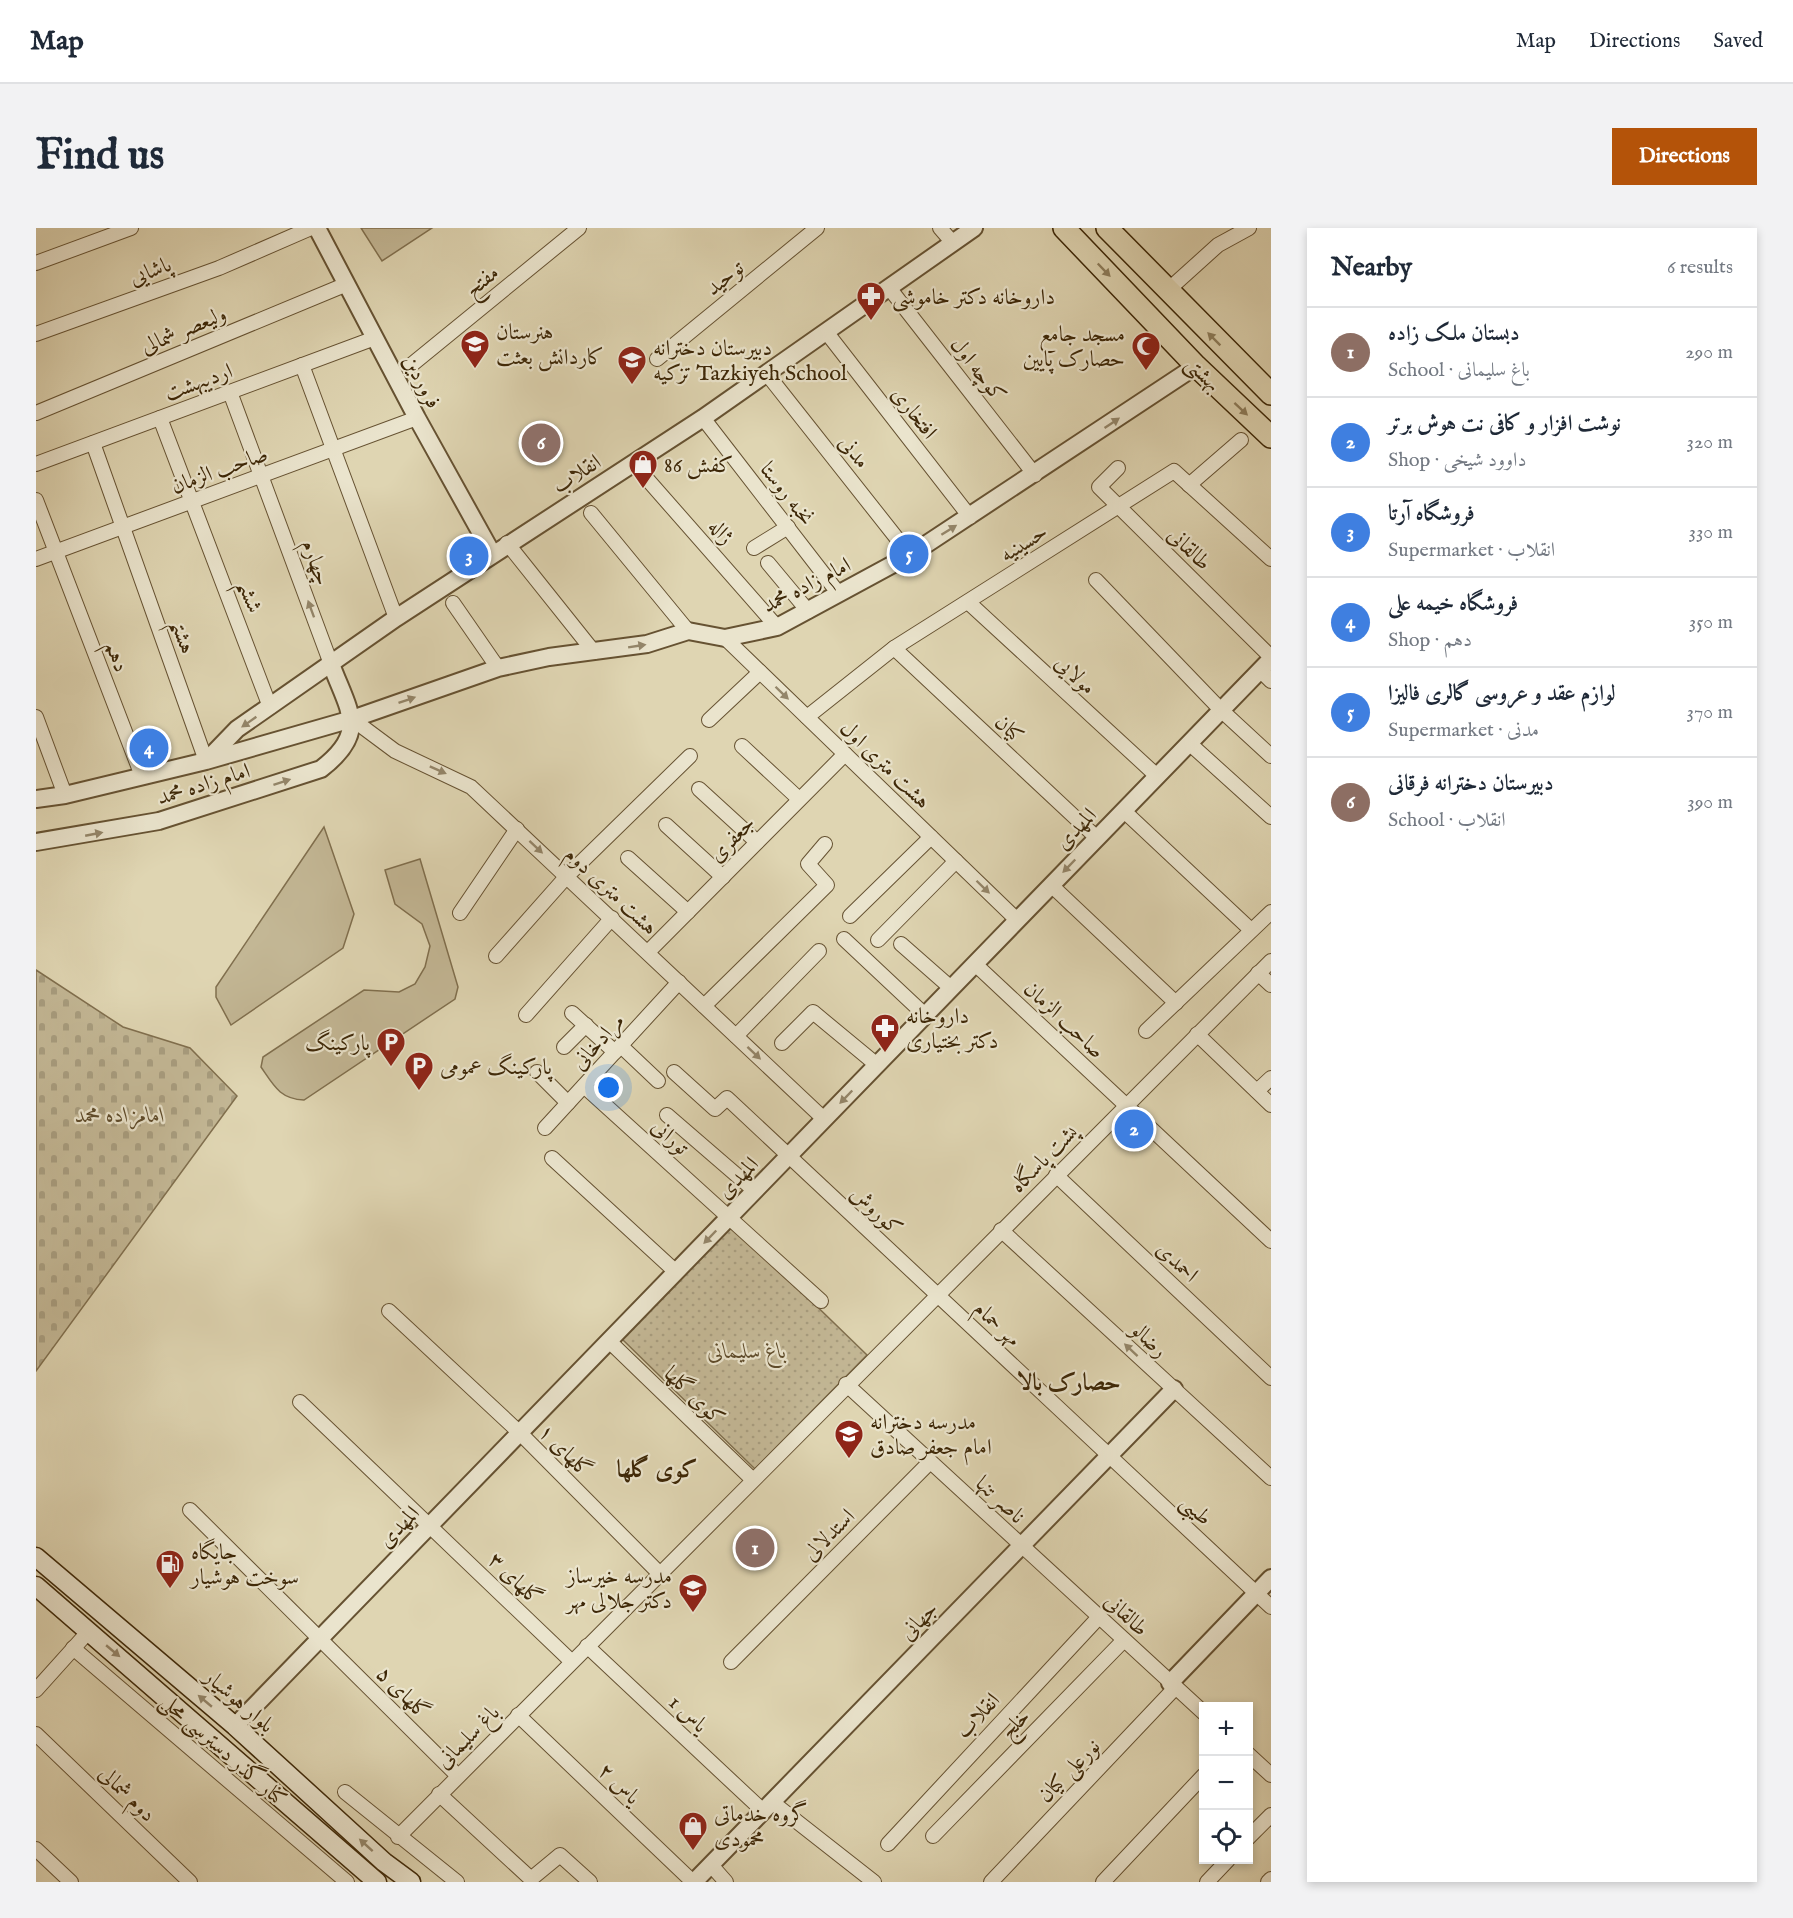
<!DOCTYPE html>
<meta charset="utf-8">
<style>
:root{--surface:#fff;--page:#f2f2f3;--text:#1f2937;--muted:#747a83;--line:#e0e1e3;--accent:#b45309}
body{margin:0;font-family:"IM FELL English",Amiri,serif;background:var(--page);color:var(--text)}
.controls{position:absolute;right:18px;bottom:18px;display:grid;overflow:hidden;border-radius:0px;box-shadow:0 3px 9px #0003}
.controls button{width:54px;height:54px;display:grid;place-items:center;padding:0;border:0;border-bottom:2px solid var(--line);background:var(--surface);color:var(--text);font:30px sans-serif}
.you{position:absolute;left:573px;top:860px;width:21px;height:21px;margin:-15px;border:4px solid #fff;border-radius:50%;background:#1a73e8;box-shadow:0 0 0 9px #1a73e833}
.badge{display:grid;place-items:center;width:39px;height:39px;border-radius:50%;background:var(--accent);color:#fff;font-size:20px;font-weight:700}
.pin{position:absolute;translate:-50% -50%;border:3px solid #fff;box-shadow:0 2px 6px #0006}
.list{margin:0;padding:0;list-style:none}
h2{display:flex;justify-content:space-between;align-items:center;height:78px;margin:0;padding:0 24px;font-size:26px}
h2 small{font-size:20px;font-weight:400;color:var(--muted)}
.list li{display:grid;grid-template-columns:39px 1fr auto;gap:18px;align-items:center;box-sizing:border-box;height:90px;padding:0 24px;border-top:2px solid var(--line)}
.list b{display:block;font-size:22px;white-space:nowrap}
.list p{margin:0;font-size:20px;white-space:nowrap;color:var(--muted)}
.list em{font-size:20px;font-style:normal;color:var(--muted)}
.icon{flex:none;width:33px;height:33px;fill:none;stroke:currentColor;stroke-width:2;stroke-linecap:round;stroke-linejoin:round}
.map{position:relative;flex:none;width:1235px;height:1654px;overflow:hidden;border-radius:0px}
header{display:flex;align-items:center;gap:36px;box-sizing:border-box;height:84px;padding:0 30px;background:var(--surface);border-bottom:2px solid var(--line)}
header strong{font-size:28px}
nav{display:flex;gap:33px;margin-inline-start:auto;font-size:21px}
.intro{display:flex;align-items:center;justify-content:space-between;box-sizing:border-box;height:144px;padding:0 36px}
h1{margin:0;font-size:42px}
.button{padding:15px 27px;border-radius:0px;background:var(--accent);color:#fff;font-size:21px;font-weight:700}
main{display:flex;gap:36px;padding:0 36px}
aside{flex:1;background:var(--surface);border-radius:0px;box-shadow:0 3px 9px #0003}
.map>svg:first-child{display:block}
</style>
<header>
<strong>Map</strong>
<nav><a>Map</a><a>Directions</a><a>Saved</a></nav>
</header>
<div class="intro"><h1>Find us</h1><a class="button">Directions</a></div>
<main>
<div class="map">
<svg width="1235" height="1654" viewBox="0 0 1235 1654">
<defs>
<pattern id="cemetery-stones" width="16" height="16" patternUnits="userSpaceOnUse" patternTransform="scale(1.5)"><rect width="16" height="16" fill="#c3b795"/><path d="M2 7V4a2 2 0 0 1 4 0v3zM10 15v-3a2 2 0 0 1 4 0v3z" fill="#a89d7f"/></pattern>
<pattern id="garden-dots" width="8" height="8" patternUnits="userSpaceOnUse" patternTransform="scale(1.5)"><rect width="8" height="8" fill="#c3b795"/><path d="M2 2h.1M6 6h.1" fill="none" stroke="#a89d7f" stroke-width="1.8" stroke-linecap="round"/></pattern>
</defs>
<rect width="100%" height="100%" fill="#dfd5b2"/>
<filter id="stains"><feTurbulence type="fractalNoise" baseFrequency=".00333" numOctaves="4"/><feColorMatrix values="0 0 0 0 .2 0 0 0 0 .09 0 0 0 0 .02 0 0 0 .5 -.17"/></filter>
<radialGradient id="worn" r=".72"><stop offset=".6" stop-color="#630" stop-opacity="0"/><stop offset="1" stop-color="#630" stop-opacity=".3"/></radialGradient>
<g fill="#c3b795" stroke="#806f4e" stroke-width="1.5">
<polygon points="325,0 396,0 346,33"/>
<polygon points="288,599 318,686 307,720 195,797 180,769 180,759"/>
<path d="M384 631 422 759 419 771 268 872C244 871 238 858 225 839L227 829 328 762 363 764 379 756 389 739 394 718 386 696 359 676 349 642Z"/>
</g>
<polygon fill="url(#cemetery-stones)" stroke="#806f4e" stroke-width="1.5" points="0,742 87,799 154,820 201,868 0,1143"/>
<polygon fill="url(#garden-dots)" stroke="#806f4e" stroke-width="1.5" points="697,997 831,1127 719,1241 586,1111"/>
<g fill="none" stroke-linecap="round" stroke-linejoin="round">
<g stroke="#665232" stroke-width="16">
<g id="minor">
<polyline points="904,0 917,15"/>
<polyline points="0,35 95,0"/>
<polyline points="854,61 999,247"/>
<polyline points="1131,63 1182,17 1213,0"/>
<polyline points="791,105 934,289"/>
<polyline points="0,106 183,40 275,0"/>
<polyline points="621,131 781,0"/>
<polyline points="266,137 360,390"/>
<polyline points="374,138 543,0"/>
<polyline points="731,146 874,327"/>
<polyline points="194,164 295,436"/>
<polyline points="0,185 311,56"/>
<polyline points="124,190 234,479"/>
<polyline points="667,190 803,366"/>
<polyline points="57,215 170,533"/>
<polyline points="597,235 741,399"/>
<polyline points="0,236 339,110"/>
<polyline points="1082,240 1063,259 1235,429"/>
<polyline points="1153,257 1205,212"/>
<polyline points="0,272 106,548"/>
<polyline points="555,285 652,403"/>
<polyline points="471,315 558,424"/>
<polyline points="718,320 752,299"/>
<polyline points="0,331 381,190"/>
<polyline points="732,335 772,383"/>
<polyline points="1060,352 1185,482 1235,528"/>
<polyline points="932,374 1121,548"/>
<polyline points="417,375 462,440"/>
<polyline points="689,410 981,692"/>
<polyline points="858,420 1061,610"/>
<polyline points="1224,442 1235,453"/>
<polyline points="0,489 29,567"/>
<polyline points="771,489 858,420 1138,243 1235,331"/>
<polyline points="316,491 359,523 435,559 788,891"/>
<polyline points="673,492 724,444"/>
<polyline points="1153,515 1235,589"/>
<polyline points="706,518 763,571"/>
<polyline points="663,561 721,614"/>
<polyline points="1088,583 1215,702"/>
<polyline points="630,597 687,649"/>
<polyline points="592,630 652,684"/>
<polyline points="1015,657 1140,775"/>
<polyline points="424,685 481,601"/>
<polyline points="814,688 895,609"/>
<polyline points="808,711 889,787"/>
<polyline points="842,712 920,633"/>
<polyline points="865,716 915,760"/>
<polyline points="612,724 809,526"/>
<polyline points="460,728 531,648 654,528"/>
<polyline points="939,736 1235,1013"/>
<polyline points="1222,745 1235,757"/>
<polyline points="668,778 791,657 772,636 789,616"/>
<polyline points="536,785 579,824"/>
<polyline points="490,787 576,690"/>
<polyline points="1110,803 1235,684"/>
<polyline points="1161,806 1235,877"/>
<polyline points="700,808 783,723"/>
<polyline points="746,815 777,784 841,837"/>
<polyline points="585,818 622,853"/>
<polyline points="528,819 550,797"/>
<polyline points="501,844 532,875"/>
<polyline points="638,844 679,881 691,870 1235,1379"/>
<polyline points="548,858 785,1073"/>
<polyline points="1221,863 1235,850"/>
<polyline points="631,887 719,963"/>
<polyline points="509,900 643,754"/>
<polyline points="516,930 640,1044"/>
<polyline points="1020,947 1235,1150"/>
<polyline points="965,1002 1235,1250"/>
<polyline points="353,1083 484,1205 623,1345"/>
<polyline points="573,1113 716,1251"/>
<polyline points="810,1156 1168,1485"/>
<polyline points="264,1174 535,1433"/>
<polyline points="154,1282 422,1548"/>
<polyline points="551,1418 727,1583"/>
<polyline points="37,1420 311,1654"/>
<polyline points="695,1434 894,1234"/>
<polyline points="0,1462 53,1403"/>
<polyline points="482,1487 657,1654"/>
<polyline points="0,1506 154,1654"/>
<polyline points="1212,1526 1235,1547"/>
<polyline points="309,1564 421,1654"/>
<polyline points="403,1566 495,1651 524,1627 554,1654"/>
<polyline points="736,1574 838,1654"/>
<polyline points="897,1608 1088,1412"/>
<polyline points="362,1609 1235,733"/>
<polyline points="1212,1610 1235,1587"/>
<polyline points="852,1616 1063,1389"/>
<polyline points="0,1621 35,1654"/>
<polyline points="675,1637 690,1654"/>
<polyline points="955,1654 1139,1460"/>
<polyline points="1067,1654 1168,1547"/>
<polyline points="1171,1654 1192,1632"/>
<polyline points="1232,1654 1235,1651"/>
</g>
</g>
<g stroke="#665232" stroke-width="20">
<g id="tertiary">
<polyline points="281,0 381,190 456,325"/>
<polyline points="173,530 201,501 360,390 667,190 938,0"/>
<polyline points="0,571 29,567 170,533 316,491 462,440 513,429 611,416 652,403 689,410 741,399 874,327 1160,138"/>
<path d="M0 614 123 593 285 541C333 504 313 484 295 436"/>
<polyline points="1134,1455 1235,1350"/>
<polyline points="199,1498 1235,431"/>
<polyline points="658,1654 1138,1161"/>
</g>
</g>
<g stroke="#3d2707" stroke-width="21">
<g id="secondary">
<polyline points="0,1329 199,1498 348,1634 375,1654"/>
<polyline points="0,1358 341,1654"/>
</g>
</g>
<g stroke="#3d2707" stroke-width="24">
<g id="primary">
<polyline points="1028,0 1160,138 1235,209"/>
<polyline points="1071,0 1235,166"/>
</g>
</g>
<use href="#minor" stroke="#eae4cd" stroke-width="14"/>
<use href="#tertiary" stroke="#eae4cd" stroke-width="16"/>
<use href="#secondary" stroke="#eae4cd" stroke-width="18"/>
<use href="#primary" stroke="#dfd5b2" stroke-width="21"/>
</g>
<defs><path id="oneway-solid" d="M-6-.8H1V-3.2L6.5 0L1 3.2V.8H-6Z" transform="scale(1.5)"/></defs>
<g fill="#8e7e5c">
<use href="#oneway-solid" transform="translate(1068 42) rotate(46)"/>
<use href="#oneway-solid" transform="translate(1178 111) rotate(-135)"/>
<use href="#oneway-solid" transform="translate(1205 181) rotate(43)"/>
</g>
<g fill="#94866a">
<use href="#oneway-solid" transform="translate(1076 195) rotate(-34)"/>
<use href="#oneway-solid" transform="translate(913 302) rotate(-32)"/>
<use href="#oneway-solid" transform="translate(275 381) rotate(-110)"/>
<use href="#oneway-solid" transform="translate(601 418) rotate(-9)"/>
<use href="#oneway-solid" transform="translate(746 465) rotate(44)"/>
<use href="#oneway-solid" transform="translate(371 472) rotate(-19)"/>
<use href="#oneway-solid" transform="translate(213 494) rotate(145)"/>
<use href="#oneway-solid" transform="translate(402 542) rotate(24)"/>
<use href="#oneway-solid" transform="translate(246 554) rotate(-18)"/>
<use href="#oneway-solid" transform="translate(58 606) rotate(-11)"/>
<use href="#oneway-solid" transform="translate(500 619) rotate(43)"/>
<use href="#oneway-solid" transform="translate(1033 638) rotate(134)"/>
<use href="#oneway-solid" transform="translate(947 659) rotate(44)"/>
<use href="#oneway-solid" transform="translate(718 825) rotate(43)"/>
<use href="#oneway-solid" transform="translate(810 869) rotate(134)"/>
<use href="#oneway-solid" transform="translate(674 1009) rotate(134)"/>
<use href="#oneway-solid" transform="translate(1095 1122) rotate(-137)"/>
<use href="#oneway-solid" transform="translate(77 1423) rotate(40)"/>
<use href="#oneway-solid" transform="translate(169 1473) rotate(-140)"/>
<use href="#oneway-solid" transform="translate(330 1617) rotate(-138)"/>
</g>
<defs>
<g id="pharmacy-pin" transform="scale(1.5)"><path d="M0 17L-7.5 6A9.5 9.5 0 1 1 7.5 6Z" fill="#8f2418" stroke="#eae4cd"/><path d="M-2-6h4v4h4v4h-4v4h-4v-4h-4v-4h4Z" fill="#fff"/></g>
<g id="school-pin" transform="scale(1.5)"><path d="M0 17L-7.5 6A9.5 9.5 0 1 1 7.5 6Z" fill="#8f2418" stroke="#eae4cd"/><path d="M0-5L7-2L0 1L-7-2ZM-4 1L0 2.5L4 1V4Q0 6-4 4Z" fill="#fff"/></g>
<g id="mosque-pin" transform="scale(1.5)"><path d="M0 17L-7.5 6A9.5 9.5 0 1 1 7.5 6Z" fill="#8f2418" stroke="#eae4cd"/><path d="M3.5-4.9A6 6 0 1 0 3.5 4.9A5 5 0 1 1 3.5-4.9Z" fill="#fff"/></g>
<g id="shop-pin" transform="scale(1.5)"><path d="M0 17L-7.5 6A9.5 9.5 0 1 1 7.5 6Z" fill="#8f2418" stroke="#eae4cd"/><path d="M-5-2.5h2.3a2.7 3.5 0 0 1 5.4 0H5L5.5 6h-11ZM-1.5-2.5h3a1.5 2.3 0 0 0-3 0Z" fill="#fff"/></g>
<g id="parking-pin" transform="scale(1.5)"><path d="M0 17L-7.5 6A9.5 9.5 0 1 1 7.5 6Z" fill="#8f2418" stroke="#eae4cd"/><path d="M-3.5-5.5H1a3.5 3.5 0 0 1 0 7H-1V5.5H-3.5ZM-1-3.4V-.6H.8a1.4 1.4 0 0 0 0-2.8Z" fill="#fff"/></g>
<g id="fuel-pin" transform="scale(1.5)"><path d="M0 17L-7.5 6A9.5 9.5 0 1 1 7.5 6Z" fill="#8f2418" stroke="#eae4cd"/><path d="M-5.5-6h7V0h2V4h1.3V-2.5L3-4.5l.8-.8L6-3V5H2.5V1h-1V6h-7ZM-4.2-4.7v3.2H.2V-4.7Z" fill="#fff"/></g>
</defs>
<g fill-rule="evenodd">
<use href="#pharmacy-pin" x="835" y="68"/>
<use href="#school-pin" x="439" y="116"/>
<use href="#mosque-pin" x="1110" y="118"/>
<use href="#school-pin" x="596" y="132"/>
<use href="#shop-pin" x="607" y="236"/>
<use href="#pharmacy-pin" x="849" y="800"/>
<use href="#parking-pin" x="355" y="814"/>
<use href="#parking-pin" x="383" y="838"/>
<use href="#school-pin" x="813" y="1206"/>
<use href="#fuel-pin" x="134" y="1336"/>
<use href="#school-pin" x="657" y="1360"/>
<use href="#shop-pin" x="657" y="1598"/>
</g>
<g text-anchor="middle" stroke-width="4.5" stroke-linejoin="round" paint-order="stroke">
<g font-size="22" fill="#3d2707" stroke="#eae4cd">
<text transform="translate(114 42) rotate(-21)" y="8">پاشایی</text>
<text transform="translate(688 49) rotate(-39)" y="8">توحید</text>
<text transform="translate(445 52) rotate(-39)" y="8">مفتح</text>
<text transform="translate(147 101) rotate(-23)" y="8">ولیعصر شمالی</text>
<text transform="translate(943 141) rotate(52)" y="8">کوچه اول</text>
<text transform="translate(1168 145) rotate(44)" y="8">بهشتی</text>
<text transform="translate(162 153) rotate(-20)" y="8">اردیبهشت</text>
<text transform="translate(387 153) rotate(62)" y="8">فروردین</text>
<text transform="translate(879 184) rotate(52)" y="8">افتخاری</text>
<text transform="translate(819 223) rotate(51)" y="8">مدنی</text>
<text transform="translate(183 241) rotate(-20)" y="8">صاحب الزمان</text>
<text transform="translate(540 245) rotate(-33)" y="8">انقلاب</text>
<text transform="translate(752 265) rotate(52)" y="8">نخبه روستا</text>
<text transform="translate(686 303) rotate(48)" y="8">ژاله</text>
<text transform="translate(987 314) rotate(-32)" y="8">حسینیه</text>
<text transform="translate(1154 320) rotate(44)" y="8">طالقانی</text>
<text transform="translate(281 334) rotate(70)" y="8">چهارم</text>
<text transform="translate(770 356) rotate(-27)" y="8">امام زاده محمد</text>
<text transform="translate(215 368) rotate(69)" y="8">ششم</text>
<text transform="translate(148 408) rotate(70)" y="8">هشتم</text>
<text transform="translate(82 428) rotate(69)" y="8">دهم</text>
<text transform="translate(1040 446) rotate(43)" y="8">مولایی</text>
<text transform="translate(974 500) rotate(43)" y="8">کیان</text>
<text transform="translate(850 536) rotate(44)" y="8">هشت متری اول</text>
<text transform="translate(167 555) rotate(-17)" y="8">امام زاده محمد</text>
<text transform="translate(1039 600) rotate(-46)" y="8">المهدی</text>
<text transform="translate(695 610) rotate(-45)" y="8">جعفری</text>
<text transform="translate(576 662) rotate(43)" y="8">هشت متری دوم</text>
<text transform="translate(1029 791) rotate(43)" y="8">صاحب الزمان</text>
<text transform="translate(561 813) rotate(-48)" y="8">مرادخانی</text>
<text transform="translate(635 908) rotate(42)" y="8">تورانی</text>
<text transform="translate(1007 930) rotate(-45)" y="8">پشت پاسگاه</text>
<text transform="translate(701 949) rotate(-46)" y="8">المهدی</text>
<text transform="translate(841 982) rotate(43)" y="8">کوروش</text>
<text transform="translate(1142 1033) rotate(43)" y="8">احمدی</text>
<text transform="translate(962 1095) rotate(43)" y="8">مهر حمام</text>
<text transform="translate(1114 1111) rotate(43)" y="8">رضالو</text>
<text transform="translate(659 1167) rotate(44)" y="8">کوی گلها</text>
<text transform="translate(530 1222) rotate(45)" y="8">گلهای ۱</text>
<text transform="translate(965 1271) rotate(43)" y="8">ناصر تنها</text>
<text transform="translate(1161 1281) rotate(43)" y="8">طیبی</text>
<text transform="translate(362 1298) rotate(-46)" y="8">المهدی</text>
<text transform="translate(792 1306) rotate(-45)" y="8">استدلالی</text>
<text transform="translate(480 1350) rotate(44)" y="8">گلهای ۳</text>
<text transform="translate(1091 1386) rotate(43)" y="8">طالقانی</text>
<text transform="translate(882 1392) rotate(-46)" y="8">جهانی</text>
<text transform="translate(368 1464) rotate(45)" y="8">گلهای ۵</text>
<text transform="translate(204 1472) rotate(41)" y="8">بلوار هوشیار</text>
<text transform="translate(653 1485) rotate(43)" y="8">یاس 1</text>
<text transform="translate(941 1487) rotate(-47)" y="8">انقلاب</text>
<text transform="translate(978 1495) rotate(-46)" y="8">خلج</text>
<text transform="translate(431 1508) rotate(-45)" y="8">باغ سلیمانی</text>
<text transform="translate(188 1521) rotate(41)" y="8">کنار گذر دسترسی محلی</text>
<text transform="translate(1032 1542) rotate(-46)" y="8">نورعلی کیان</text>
<text transform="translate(584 1555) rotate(44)" y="8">یاس ۲</text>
<text transform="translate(92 1565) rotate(44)" y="8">دوم شمالی</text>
</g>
<g font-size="22" fill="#3d2707" stroke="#eae4cd" text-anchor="start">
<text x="856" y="76">داروخانه دکتر خاموشی</text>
<text x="460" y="111">هنرستان<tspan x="460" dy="25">کاردانش بعثت</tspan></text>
<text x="1089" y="113" text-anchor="end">مسجد جامع<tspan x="1089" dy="25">حصارک پایین</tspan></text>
<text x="617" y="127">دبیرستان دخترانه<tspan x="617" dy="25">تزكيه Tazkiyeh School</tspan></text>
<text x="628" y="244">کفش 86</text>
<text x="870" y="795">داروخانه<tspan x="870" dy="25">دکتر بختیاری</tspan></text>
<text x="334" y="822" text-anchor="end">پارکینگ</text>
<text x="404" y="846">پارکینگ عمومی</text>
<text x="834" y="1201">مدرسه دخترانه<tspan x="834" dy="25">امام جعفر صادق</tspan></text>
<text x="155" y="1331">جایگاه<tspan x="155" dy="25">سوخت هوشیار</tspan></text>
<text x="636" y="1355" text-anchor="end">مدرسه خیرساز<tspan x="636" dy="25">دکتر جلالی مهر</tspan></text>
<text x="678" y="1593">گروه خدماتی<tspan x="678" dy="25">محمودی</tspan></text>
</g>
<g font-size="22" font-style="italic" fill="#5e4b2a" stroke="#eae4cd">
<text x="84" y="894">امامزاده محمد</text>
<text x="711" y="1130">باغ سلیمانی</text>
</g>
<g font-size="24" font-weight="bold" fill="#3d2707" stroke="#eae4cd">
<text x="1033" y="1162">حصارک بالا</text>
<text x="621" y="1249">کوی گلها</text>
</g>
</g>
<rect width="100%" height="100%" filter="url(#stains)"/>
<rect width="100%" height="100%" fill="url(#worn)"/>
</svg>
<div class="controls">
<button>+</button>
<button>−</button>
<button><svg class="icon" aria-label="locate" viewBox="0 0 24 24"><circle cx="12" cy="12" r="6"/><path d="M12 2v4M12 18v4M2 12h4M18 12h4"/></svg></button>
</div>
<div class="you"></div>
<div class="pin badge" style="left:719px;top:1320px;background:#8d6e63">1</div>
<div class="pin badge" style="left:1098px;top:901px;background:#3f7fe0">2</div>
<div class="pin badge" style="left:433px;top:328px;background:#3f7fe0">3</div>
<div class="pin badge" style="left:113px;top:520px;background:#3f7fe0">4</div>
<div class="pin badge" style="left:873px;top:326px;background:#3f7fe0">5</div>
<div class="pin badge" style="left:505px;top:215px;background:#8d6e63">6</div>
</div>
<aside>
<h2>Nearby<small>6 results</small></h2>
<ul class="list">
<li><span class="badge" style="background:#8d6e63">1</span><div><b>دبستان ملک زاده</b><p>School · باغ سلیمانی</p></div><em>290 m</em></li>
<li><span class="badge" style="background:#3f7fe0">2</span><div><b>نوشت افزار و کافی نت هوش برتر</b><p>Shop · داوود شیخی</p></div><em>320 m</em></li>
<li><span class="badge" style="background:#3f7fe0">3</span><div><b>فروشگاه آرتا</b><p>Supermarket · انقلاب</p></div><em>330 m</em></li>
<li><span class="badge" style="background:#3f7fe0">4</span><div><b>فروشگاه خیمه علی</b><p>Shop · دهم</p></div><em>350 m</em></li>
<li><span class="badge" style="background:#3f7fe0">5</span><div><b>لوازم عقد و عروسی گالری فالیزا</b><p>Supermarket · مدنی</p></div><em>370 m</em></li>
<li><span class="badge" style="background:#8d6e63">6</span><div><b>دبیرستان دخترانه فرقانی</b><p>School · انقلاب</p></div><em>390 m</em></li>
</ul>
</aside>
</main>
